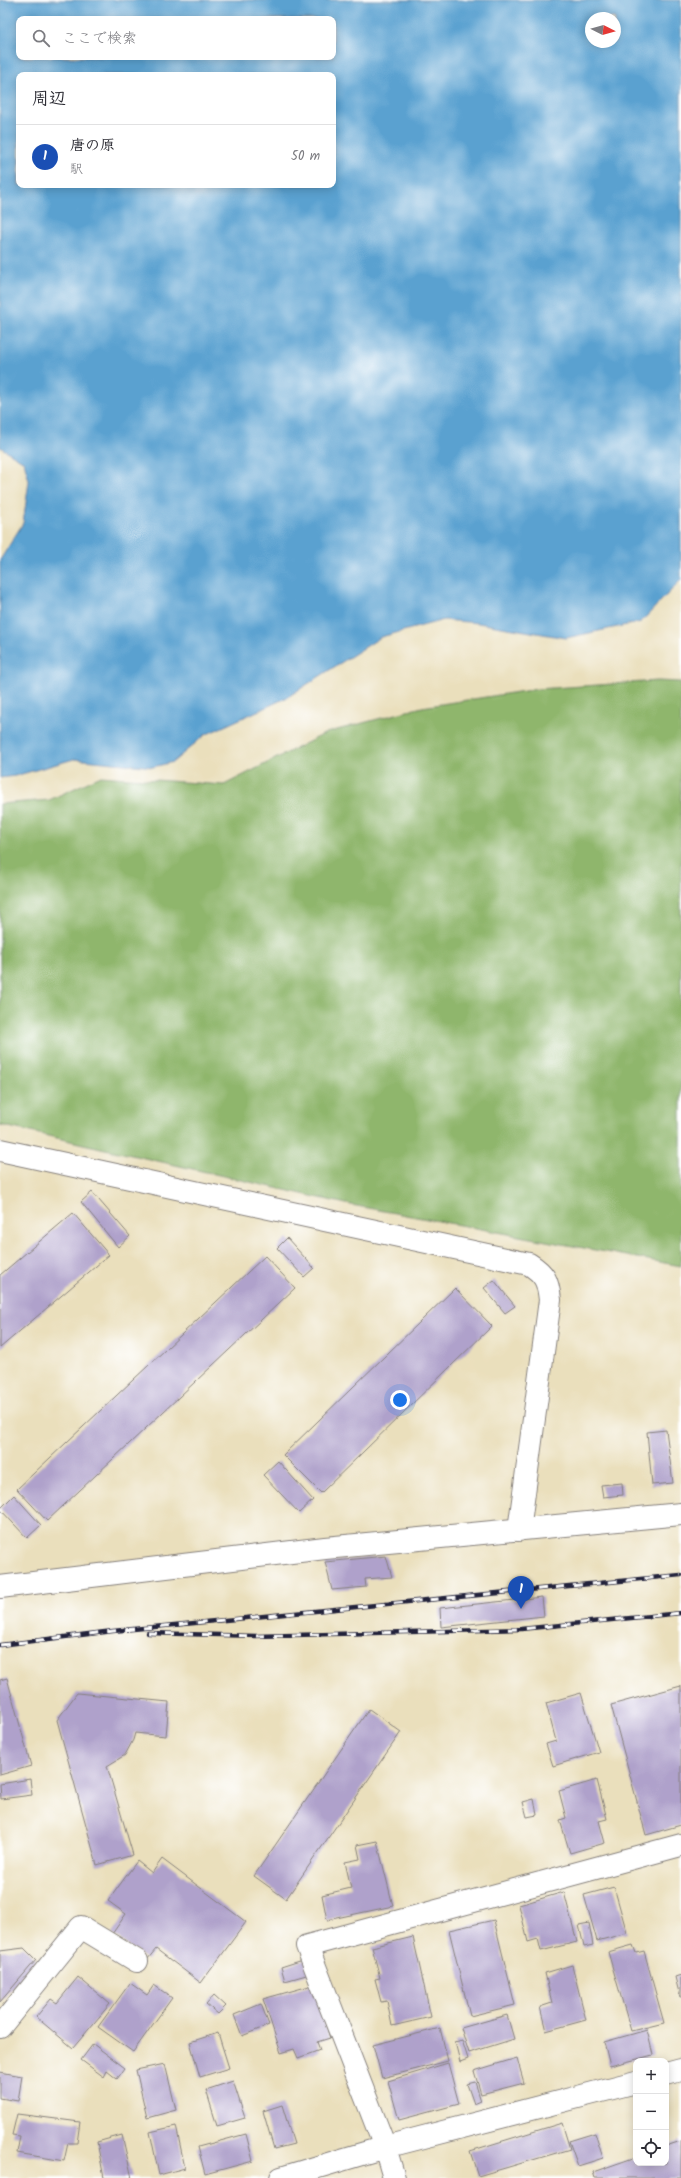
<!DOCTYPE html>
<html lang="ja">
<meta charset="utf-8">
<style>
:root{--surface:#fff;--page:#f7f7f7;--text:#2b2b33;--muted:#7c7c81;--line:#e1e1e2;--accent:#d1495b}
body{margin:0;font-family:Kalam,"Klee One",sans-serif;background:var(--page);color:var(--text)}
.controls{position:absolute;right:12px;bottom:12px;display:grid;overflow:hidden;border-radius:8px;box-shadow:0 2px 10px #0003}
.controls button{width:36px;height:36px;display:grid;place-items:center;padding:0;border:0;border-bottom:1px solid var(--line);background:var(--surface);color:var(--text);font:20px sans-serif}
.compass{position:absolute;left:585px;top:12px;width:36px;height:36px;border-radius:50%;background:var(--surface);box-shadow:0 2px 10px #0003;rotate:96deg}
.you{position:absolute;left:400px;top:1400px;width:14px;height:14px;margin:-10px;border:3px solid #fff;border-radius:50%;background:#1a73e8;box-shadow:0 0 0 6px #1a73e833}
.badge{display:grid;place-items:center;width:26px;height:26px;border-radius:50%;background:var(--accent);color:#fff;font-size:13px;font-weight:700}
.pin{position:absolute;translate:-50% -33px;filter:drop-shadow(0 1px 2px #0008)}
.pin::after{content:'';position:absolute;top:21px;width:14px;height:12px;background:inherit;clip-path:polygon(0 0,100% 0,50% 100%)}
.list{margin:0;padding:0;list-style:none}
h2{display:flex;justify-content:space-between;align-items:center;height:52px;margin:0;padding:0 16px;font-size:17px}
h2 small{font-size:13px;font-weight:400;color:var(--muted)}
.list li{display:grid;grid-template-columns:26px 1fr auto;gap:12px;align-items:center;box-sizing:border-box;height:64px;padding:0 16px;border-top:1px solid var(--line)}
.list b{display:block;font-size:15px;white-space:nowrap}
.list p{margin:0;font-size:13px;white-space:nowrap;color:var(--muted)}
.list em{font-size:13px;font-style:normal;color:var(--muted)}
.icon{flex:none;width:22px;height:22px;fill:none;stroke:currentColor;stroke-width:2;stroke-linecap:round;stroke-linejoin:round}
.map{position:relative;flex:none;width:681px;height:2178px;overflow:hidden}
.search{position:absolute;background:var(--surface);box-shadow:0 2px 10px #0003;left:16px;top:16px;width:320px;height:44px;display:flex;align-items:center;gap:10px;box-sizing:border-box;padding:0 14px;border-radius:8px;color:var(--muted);font-size:15px}
.panel{position:absolute;background:var(--surface);box-shadow:0 2px 10px #0003;left:16px;top:72px;width:320px;height:116px;border-radius:8px}
.map>svg:first-child{display:block}
</style>
<div class="map">
<svg width="681" height="2178" viewBox="0 0 681 2178">
<rect width="100%" height="100%" fill="#fff"/>
<filter id="ink" filterUnits="userSpaceOnUse"><feTurbulence type="fractalNoise" baseFrequency=".025" numOctaves="2"/><feDisplacementMap in="SourceGraphic" scale="8" xChannelSelector="R" yChannelSelector="G"/><feConvolveMatrix kernelMatrix="1 2 1 2 8 2 1 2 1" color-interpolation-filters="sRGB"/></filter>
<filter id="wash" filterUnits="userSpaceOnUse"><feTurbulence type="fractalNoise" baseFrequency=".012" numOctaves="4" result="noise"/><feDisplacementMap in="SourceGraphic" scale="16" xChannelSelector="R" yChannelSelector="G"/><feGaussianBlur stdDeviation="0.9" result="paint"/><feColorMatrix in="noise" values="0 0 0 0 0 0 0 0 0 0 0 0 0 0 0 0 0 1.4 0 .05"/><feComposite in="paint" operator="in"/></filter>
<g filter="url(#wash)">
<rect width="100%" height="100%" fill="#eadfbc"/>
<polygon fill="#8fb66c" stroke="#586c54" points="658,681 681,682 681,1266 346,1204 0,1125 0,804 49,800 101,776 224,785 326,733 422,707 537,689"/>
<path fill="#5aa1d0" stroke="#3e6286" fill-rule="evenodd" d="M0 0H681V580L641 622 566 638 478 623 444 620 381 637 286 698 205 735 173 762 153 767 74 759 15 776 0 778V560L23 523 29 481 24 462 0 447ZM591 18H615V42H591ZM19 19H333V57H19ZM19 75H333V185H19Z"/>
<g id="blocks">
<g fill="#afa1cb">
<polygon points="92,1192 130,1236 118,1247 81,1202"/>
<polygon points="73,1213 109,1255 0,1348 0,1275"/>
<polygon points="287,1238 314,1268 304,1277 277,1248"/>
<polygon points="265,1256 295,1288 47,1521 17,1489"/>
<polygon points="494,1280 515,1306 505,1313 484,1288"/>
<polygon points="455,1288 492,1326 321,1493 283,1455"/>
<polygon points="666,1430 673,1483 652,1485 647,1432"/>
<polygon points="278,1461 313,1500 299,1513 263,1475"/>
<polygon points="622,1483 623,1495 603,1497 601,1485"/>
<polygon points="14,1495 41,1525 27,1538 0,1509"/>
<polygon points="386,1556 392,1577 365,1579 366,1587 332,1590 325,1562"/>
<polygon points="542,1597 544,1616 441,1627 440,1608"/>
<polygon points="7,1678 31,1766 0,1775 0,1680"/>
<polygon points="681,1686 681,1825 646,1835 611,1705"/>
<polygon points="77,1693 169,1702 166,1736 135,1733 133,1740 125,1755 107,1766 133,1855 97,1865 57,1720"/>
<polygon points="581,1693 599,1752 553,1766 546,1744 556,1741 546,1703"/>
<polygon points="369,1709 401,1732 286,1899 254,1876"/>
<polygon points="30,1779 32,1795 1,1799 0,1784"/>
<polygon points="597,1780 607,1819 599,1821 605,1843 570,1853 560,1820 566,1818 559,1791"/>
<polygon points="534,1799 537,1815 527,1817 523,1802"/>
<polygon points="377,1841 393,1906 327,1920 322,1895 351,1888 345,1862 360,1859 357,1845"/>
<polygon points="162,1859 246,1922 201,1983 156,1949 147,1960 112,1934 126,1914 108,1901 137,1861 152,1873"/>
<polygon points="614,1887 627,1933 597,1941 584,1895"/>
<polygon points="564,1892 577,1942 541,1951 538,1939 528,1942 519,1905"/>
<polygon points="494,1920 515,2005 470,2016 449,1930"/>
<polygon points="589,1923 593,1945 584,1947 579,1925"/>
<polygon points="413,1937 431,2017 392,2026 387,2001 381,2002 375,1979 380,1978 372,1947"/>
<polygon points="633,1945 636,1953 644,1951 664,2023 631,2031 608,1952"/>
<polygon points="24,1948 36,1960 0,2002 0,1951"/>
<polygon points="306,1959 310,1974 285,1981 281,1967"/>
<polygon points="572,1965 586,2020 546,2031 540,2007 552,2003 545,1973"/>
<polygon points="681,1975 681,1997 680,1997 675,1977"/>
<polygon points="78,1977 110,2004 73,2048 36,2017 51,1999 57,2003"/>
<polygon points="130,1983 147,1995 154,1985 172,1998 133,2052 98,2027"/>
<polygon points="313,1985 330,2038 317,2042 320,2050 298,2058 294,2049 281,2053 263,1999"/>
<polygon points="214,1995 226,2006 218,2014 206,2004"/>
<polygon points="261,2004 269,2025 242,2036 234,2015"/>
<polygon points="507,2015 514,2039 469,2053 461,2028"/>
<polygon points="440,2028 448,2061 382,2078 373,2045"/>
<polygon points="647,2030 653,2055 610,2066 604,2042"/>
<polygon points="218,2033 229,2068 200,2077 190,2042"/>
<polygon points="462,2040 468,2059 460,2062 455,2042"/>
<polygon points="93,2044 125,2068 117,2079 107,2071 104,2077 81,2060"/>
<polygon points="517,2058 524,2083 481,2094 474,2071"/>
<polygon points="448,2063 459,2104 399,2120 388,2081"/>
<polygon points="165,2064 176,2110 147,2118 136,2070"/>
<polygon points="0,2072 22,2076 18,2101 0,2098"/>
<polygon points="233,2081 245,2118 217,2126 206,2090"/>
<polygon points="475,2082 481,2101 474,2104 467,2084"/>
<polygon points="282,2105 294,2144 274,2149 263,2111"/>
<polygon points="17,2114 80,2122 77,2143 68,2143 64,2161 17,2153 20,2136 12,2135"/>
<polygon points="562,2123 570,2149 478,2176 470,2151"/>
<polygon points="176,2126 185,2168 159,2175 150,2132"/>
<polygon points="595,2133 603,2158 578,2166 569,2141"/>
<polygon points="246,2134 253,2161 205,2174 198,2147"/>
<polygon points="122,2135 132,2178 104,2178 97,2142"/>
<polygon points="681,2141 681,2178 595,2178 593,2172 636,2157 636,2163 666,2163 666,2146"/>
</g>
</g>
</g>
<g filter="url(#ink)">
<use href="#blocks" fill-opacity="0" stroke="#86807c" stroke-width="1"/>
<g fill="none" stroke-linecap="round" stroke-linejoin="round">
<g stroke="#86807c" stroke-width="24">
<g id="minor">
<path d="M0 1150 529 1264C545 1274 548 1281 550 1300L519 1530"/>
<polyline points="0,1587 325,1548 681,1514"/>
<polyline points="0,2027 81,1927 137,1961"/>
<polyline points="666,2074 681,2070"/>
<polyline points="281,2178 385,2147 636,2082"/>
<polyline points="394,2178 385,2147 307,1946 681,1845"/>
</g>
</g>
<use href="#minor" stroke="#fff" stroke-width="22"/>
<g stroke="#22223b" stroke-width="4.5">
<g id="rail">
<polyline points="148,1633 256,1636 521,1629 681,1613"/>
<polyline points="0,1645 113,1631 681,1575"/>
</g>
</g>
<use href="#rail" stroke="#fff" stroke-width="3" stroke-dasharray="9" stroke-linecap="butt"/>
</g>
</g>
</svg>
<div class="controls">
<button>+</button>
<button>−</button>
<button><svg class="icon" aria-label="locate" viewBox="0 0 24 24"><circle cx="12" cy="12" r="6"/><path d="M12 2v4M12 18v4M2 12h4M18 12h4"/></svg></button>
</div>
<svg class="compass" viewBox="-18 -18 36 36"><path d="M0-13l5 13h-10z" fill="#e53935"/><path d="M0 13l5-13h-10z" fill="#7c7c81"/></svg>
<div class="you"></div>
<div class="pin badge" style="left:521px;top:1609px;background:#1a4fb4">1</div>
<div class="search"><svg class="icon" aria-label="search" viewBox="0 0 24 24"><circle cx="10" cy="10" r="6"/><path d="M15 15l6 6"/></svg>ここで検索</div>
<section class="panel">
<h2>周辺<small></small></h2>
<ul class="list">
<li><span class="badge" style="background:#1a4fb4">1</span><div><b>唐の原</b><p>駅</p></div><em>50 m</em></li>
</ul>
</section>
</div>
